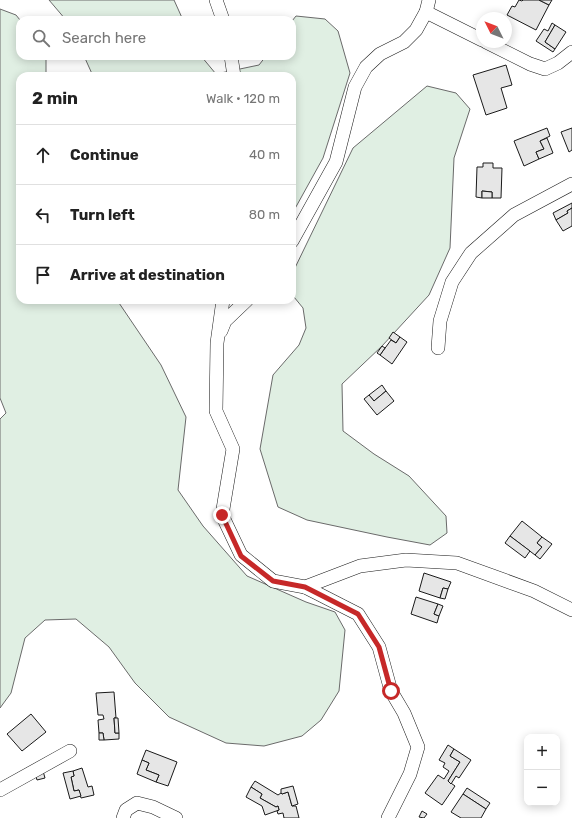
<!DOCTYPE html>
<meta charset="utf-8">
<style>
:root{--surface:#fff;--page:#f2f2f2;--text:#222;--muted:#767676;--line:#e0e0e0}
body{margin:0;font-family:Rubik,sans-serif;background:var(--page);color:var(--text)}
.controls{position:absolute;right:12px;bottom:12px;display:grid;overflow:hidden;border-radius:8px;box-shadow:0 2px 10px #0003}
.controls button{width:36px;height:36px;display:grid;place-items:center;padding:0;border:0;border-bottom:1px solid var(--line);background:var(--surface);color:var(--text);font:20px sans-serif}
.compass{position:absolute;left:476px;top:12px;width:36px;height:36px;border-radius:50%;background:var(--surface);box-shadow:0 2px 10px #0003;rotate:312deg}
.stop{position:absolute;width:12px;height:12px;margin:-9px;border:3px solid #c62828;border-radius:50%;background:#fff}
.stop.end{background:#c62828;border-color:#fff;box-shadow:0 1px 4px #0008}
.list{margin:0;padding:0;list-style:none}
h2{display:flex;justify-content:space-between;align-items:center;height:52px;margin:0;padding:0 16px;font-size:17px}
h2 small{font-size:13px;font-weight:400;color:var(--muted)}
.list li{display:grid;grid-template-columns:26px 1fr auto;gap:12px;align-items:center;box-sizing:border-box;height:60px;padding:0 16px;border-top:1px solid var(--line)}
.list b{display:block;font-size:15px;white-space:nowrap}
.list em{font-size:13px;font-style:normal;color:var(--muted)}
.icon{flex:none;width:22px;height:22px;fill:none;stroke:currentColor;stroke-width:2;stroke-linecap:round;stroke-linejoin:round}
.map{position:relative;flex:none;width:572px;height:818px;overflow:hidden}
.search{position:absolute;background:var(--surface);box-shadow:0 2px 10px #0003;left:16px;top:16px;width:280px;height:44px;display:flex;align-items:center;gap:10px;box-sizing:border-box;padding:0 14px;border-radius:12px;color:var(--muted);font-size:15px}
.panel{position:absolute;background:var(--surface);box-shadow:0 2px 10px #0003;left:16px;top:72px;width:280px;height:232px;border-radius:12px}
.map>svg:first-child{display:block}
</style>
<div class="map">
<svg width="572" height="818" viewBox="0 0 572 818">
<rect width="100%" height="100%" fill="#fff"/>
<g fill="#e0efe3" stroke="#6a6a6a">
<polygon points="49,0 174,0 183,20 66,20"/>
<polygon points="0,9 16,15 20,20 20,56 46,56 46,76 20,76 20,300 117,300 161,365 186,417 178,490 203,526 247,576 306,602 335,612 345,630 339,691 321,720 302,736 264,746 226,743 169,717 135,683 109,647 76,619 45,620 25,638 11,693 0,708 0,419 6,413 0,398"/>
<polygon points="296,16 325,19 338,31 350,73 323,158 292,214 292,76 93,76 84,56 201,56 216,74 259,65 266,56 292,56 292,21"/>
<polygon points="427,86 456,93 470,109 454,158 450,248 429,295 382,346 342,384 343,431 374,454 409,476 446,516 447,533 430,545 387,537 307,520 278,507 260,449 273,375 299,345 306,328 303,308 294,297 292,274 353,148"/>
</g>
<g fill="#e6e6e6" stroke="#1a1a1a">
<polygon points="519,0 522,1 523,0 539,0 549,5 536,30 507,15 512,6 515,7"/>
<polygon points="539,0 552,0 549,5"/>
<polygon points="552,23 555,25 545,42 555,49 553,52 536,41 544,29 548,31"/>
<polygon points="555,25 566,32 555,49 545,42"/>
<polygon points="506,65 512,85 501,88 507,108 486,115 473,75"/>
<polygon points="547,128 550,136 540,141 544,149 536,152 539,159 524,166 514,141"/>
<polygon points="572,128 572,150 569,152 561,132"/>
<polygon points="547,138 553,153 539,159 536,152 544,149 540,141"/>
<polygon points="483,163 493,163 493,168 502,168 501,198 492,198 492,192 482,191 482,198 476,197 477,167 483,167"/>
<polygon points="482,191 492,192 492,198 482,198"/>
<polygon points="572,203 572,209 572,208 567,211 568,213 556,220 553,213"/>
<polygon points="572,208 572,226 563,231 556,220 568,213 567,211"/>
<polygon points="393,332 400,337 396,343 389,338"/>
<polygon points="400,337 407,342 392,364 380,355 391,340 396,343"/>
<polygon points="382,346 385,348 380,355 377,353"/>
<polygon points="382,385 386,391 374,401 369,395"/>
<polygon points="386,391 394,401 377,415 364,399 369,395 374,401"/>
<polygon points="522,521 542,537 537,543 542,547 535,555 510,536"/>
<polygon points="510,536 530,551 525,558 505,543"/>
<polygon points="542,537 552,544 540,559 535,555 542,547 537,543"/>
<polygon points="424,573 451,582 448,589 443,588 440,598 419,591"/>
<polygon points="443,588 448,589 445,599 440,598"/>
<polygon points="416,597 438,604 434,614 439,616 437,623 411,614"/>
<polygon points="438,604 443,606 439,616 434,614"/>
<polygon points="114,692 116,718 114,718 115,733 119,733 119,739 104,740 103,733 99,733 98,720 104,719 103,715 98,715 96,693"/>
<polygon points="31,714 46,732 22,751 7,734"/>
<polygon points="114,718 118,718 119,733 115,733"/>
<polygon points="99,733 103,733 104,740 99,740"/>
<polygon points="448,745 454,749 450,756 460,762 448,781 455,786 442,805 425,793 438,775 444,779 449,771 443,767 445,763 439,760"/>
<polygon points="454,749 471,760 459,778 456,776 451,784 448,781 460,762 450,756"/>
<polygon points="146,750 177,762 168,786 156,782 159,775 146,770 149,763 142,760"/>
<polygon points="142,760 149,763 146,770 159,775 156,782 137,774"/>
<polygon points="82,768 88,787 92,786 94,795 81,798 79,790 74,791 71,777 74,776 73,771"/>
<polygon points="43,771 45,778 37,780 35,773"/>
<polygon points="73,771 74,776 71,777 74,791 79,790 81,796 70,799 63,773"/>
<polygon points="255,781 278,795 281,793 282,794 288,792 292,806 296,806 299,818 284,818 283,813 278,814 277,811 279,810 278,806 276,807 260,798 262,794 251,787"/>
<polygon points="293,786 298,804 292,806 288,792 282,794 281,793 281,789"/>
<polygon points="251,787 262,794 260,798 276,807 278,806 279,810 265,815 262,806 246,797"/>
<polygon points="467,788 490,803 486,809 463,794"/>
<polygon points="463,794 486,809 481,818 461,818 451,812"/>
<polygon points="422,811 427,814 424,818 419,817"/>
</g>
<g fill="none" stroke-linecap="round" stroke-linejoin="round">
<g stroke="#1a1a1a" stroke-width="14">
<g id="street">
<polyline points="216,0 223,20"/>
<polyline points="426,12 482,40"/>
<polyline points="486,42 530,64 545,69 558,63 572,52"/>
<polyline points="231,56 234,76"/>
<polyline points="292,241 336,162 355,87 366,67 380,54 404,42 416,30 426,12 429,0"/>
<polyline points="223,300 217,343 216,411 233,449 222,515 241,555 273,581 305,587 358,614 379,647 391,691 404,713 418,747 410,774 388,818"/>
<polyline points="221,331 225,321 247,300"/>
<polyline points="438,348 440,321 452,282 471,253 514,215 572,184"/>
<polyline points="305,587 360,566 406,560 457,563 534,591 572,610"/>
<polyline points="0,790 70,751"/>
<polyline points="123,818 126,810 137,803 153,807 176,818"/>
</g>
</g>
<use href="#street" stroke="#fff" stroke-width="13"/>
</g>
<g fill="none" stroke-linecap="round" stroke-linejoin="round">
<polyline stroke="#c62828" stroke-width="5" points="222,515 241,556 273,581 305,587 358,614 379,647 391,691"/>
</g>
</svg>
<div class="controls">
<button>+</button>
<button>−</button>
</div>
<svg class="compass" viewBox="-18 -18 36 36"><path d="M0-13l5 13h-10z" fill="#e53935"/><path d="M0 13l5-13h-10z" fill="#767676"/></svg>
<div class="stop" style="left:391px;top:691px"></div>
<div class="stop end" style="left:222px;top:515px"></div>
<div class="search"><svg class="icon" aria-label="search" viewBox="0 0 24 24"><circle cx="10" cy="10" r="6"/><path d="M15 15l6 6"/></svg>Search here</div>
<section class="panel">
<h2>2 min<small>Walk · 120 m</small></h2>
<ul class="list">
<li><svg class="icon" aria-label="ahead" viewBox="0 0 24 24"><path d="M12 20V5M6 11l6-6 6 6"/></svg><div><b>Continue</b></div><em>40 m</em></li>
<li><svg class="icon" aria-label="left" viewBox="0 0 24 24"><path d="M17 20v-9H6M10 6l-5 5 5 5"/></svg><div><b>Turn left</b></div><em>80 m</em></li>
<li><svg class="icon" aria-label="arrive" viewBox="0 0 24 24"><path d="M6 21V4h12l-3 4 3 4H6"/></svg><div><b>Arrive at destination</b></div></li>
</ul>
</section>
</div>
